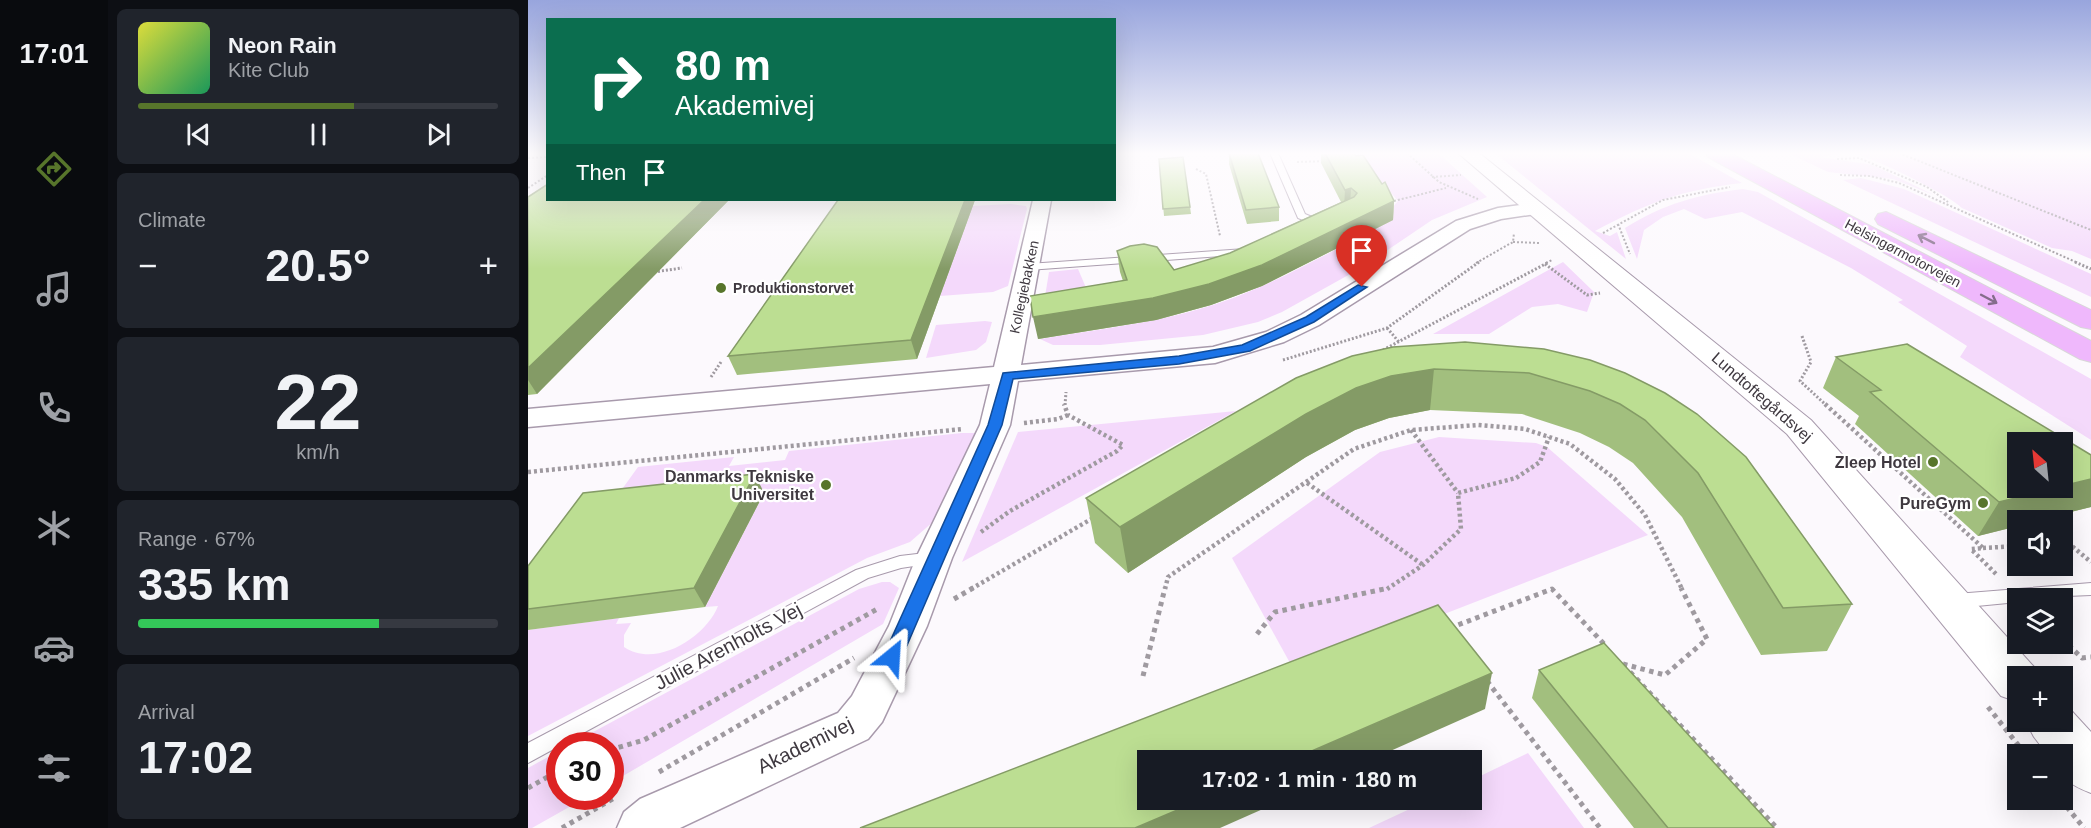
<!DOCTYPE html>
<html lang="en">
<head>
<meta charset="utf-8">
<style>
	body { margin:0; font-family:Helvetica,sans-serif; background:#20242c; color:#f1f3f6; height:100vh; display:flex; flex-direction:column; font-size:22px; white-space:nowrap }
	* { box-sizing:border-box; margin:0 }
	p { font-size:20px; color:#9ea1a6 }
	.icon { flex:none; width:33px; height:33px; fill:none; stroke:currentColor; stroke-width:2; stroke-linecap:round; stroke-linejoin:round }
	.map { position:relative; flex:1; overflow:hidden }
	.drawer { display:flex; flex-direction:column; gap:9px; padding:9px; background:#0d0f14; width:420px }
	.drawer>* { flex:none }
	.banner { position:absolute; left:18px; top:18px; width:570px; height:183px; border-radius:0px; box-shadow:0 6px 24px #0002; background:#0b6e4f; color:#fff; overflow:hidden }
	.needle { width:39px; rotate:333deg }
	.tools { position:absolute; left:1479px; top:432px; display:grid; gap:12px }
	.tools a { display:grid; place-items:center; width:66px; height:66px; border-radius:0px; background:#171b24; box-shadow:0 6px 24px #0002; font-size:30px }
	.speed { position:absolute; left:18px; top:732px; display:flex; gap:12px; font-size:30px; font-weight:700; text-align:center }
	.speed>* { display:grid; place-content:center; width:78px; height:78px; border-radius:50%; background:#171b24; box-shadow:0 6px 24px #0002; line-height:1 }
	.speed .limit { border:9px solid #d22; background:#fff; color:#111 }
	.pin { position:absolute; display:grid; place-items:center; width:51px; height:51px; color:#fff; margin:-62px -26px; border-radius:50% 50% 50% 0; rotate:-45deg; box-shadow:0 0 6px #0007 }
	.pin .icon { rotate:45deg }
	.me { position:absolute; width:66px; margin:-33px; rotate:27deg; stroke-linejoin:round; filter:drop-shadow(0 0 4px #0008) }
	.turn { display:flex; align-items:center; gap:21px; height:126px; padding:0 30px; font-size:27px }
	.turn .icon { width:78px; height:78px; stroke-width:2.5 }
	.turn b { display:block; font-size:42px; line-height:51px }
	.then { display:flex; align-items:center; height:57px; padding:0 30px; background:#0003; gap:12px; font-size:22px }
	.big { font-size:45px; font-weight:700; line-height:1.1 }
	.drawer .widget { flex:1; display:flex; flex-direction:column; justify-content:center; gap:9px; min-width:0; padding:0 21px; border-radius:9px; background:#20242c }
	.drawer .dial { align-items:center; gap:0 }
	.dial b { font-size:78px; line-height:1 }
	.song { display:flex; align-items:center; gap:18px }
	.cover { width:72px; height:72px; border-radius:9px; background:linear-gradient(135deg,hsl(60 70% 55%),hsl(150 70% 35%)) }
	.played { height:6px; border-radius:3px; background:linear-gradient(90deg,#57752b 60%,#363941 60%) }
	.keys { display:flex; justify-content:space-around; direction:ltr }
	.heat { display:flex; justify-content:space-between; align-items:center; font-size:33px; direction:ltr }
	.charge { height:9px; border-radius:4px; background:linear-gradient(90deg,#34c759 67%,#363941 0) }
	.trip { position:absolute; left:609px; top:750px; width:345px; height:60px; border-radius:0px; background:#171b24; box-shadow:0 6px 24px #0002; font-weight:700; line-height:60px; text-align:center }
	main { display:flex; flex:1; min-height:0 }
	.tabs { display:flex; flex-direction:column; width:108px; justify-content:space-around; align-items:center; background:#090b0e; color:#9ea1a6 }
	.tabs .icon { width:42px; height:42px }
	.tabs .selected { color:#57752b }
	.tabs b { font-size:27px; color:#f1f3f6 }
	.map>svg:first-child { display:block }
</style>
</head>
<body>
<main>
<nav class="tabs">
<b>17:01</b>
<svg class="icon selected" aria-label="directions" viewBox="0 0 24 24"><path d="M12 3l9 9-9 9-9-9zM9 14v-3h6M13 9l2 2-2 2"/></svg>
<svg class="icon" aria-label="music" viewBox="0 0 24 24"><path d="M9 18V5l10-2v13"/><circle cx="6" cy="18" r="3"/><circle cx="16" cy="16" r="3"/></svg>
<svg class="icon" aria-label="phone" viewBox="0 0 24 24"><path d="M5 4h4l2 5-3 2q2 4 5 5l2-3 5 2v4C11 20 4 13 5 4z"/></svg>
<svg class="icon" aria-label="climate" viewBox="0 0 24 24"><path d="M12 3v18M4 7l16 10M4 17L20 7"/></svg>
<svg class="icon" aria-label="car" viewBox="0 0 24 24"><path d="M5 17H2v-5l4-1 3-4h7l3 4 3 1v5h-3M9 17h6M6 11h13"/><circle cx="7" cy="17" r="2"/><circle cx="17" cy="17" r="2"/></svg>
<svg class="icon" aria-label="filters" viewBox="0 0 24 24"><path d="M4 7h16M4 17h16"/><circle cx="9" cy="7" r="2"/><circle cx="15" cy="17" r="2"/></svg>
</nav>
<section class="drawer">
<div class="widget">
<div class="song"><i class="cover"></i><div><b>Neon Rain</b><p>Kite Club</p></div></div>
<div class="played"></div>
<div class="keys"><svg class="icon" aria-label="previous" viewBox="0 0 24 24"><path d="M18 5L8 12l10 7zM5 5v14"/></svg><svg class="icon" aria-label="pause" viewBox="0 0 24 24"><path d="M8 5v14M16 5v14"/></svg><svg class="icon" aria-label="next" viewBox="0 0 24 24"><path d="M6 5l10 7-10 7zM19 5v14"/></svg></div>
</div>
<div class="widget"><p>Climate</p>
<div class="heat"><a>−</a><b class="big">20.5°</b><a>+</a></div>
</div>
<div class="widget dial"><b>22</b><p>km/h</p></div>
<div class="widget"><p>Range · 67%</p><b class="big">335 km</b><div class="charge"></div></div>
<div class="widget"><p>Arrival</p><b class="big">17:02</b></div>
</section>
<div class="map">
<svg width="1563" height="828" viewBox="0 0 1563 828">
	<rect width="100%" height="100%" fill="#fcf9fd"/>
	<!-- green -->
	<g fill="#f4d9fb">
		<path d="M 829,153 L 910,153 L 959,197 L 904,220 L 833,268 L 754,312 L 730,322 L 675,335 L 572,345 L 525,345 L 512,339 C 578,328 645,321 708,297 C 759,277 808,249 856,224 L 852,222 L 870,201 Z"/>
		<path d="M 967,153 L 1160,153 L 1214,183 C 1153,190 1121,202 1067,231 L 1082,236 L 1089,232 L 1098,259 Z"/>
		<path d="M 1260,153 L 1563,153 L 1563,259 L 1544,251 L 1524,248 L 1434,208 C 1422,195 1341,155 1325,154 C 1314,153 1301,156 1292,157 L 1345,165 L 1406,195 L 1365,179 L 1300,172 Z"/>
		<polygon points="1333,178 1376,189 1563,274 1563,297 1315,180"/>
		<path d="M 1215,189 L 1230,192 L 1563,379 L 1563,440 L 1432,357 L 1439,346 L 1370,302 L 1375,300 L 1323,268 L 1214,212 L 1177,219 L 1156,209 L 1135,217 L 1116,230 L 1109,259 L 1097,228 C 1135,204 1171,194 1215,189 Z"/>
		<polygon points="483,204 498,206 499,209 480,286 465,292 412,296 444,206"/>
		<polygon points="1035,262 1066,292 1059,312 1030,304 1004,307 961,334 905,334"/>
		<polygon points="550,269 562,297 515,309 521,272"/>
		<polygon points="457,321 464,322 458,342 448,350 398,358 408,325"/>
		<polygon points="708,411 434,562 490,432"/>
		<path d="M 434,433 L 450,433 L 406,521 L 382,542 L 339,558 L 0,736 L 0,630 L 91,618 L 88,624 L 103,623 L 96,635 L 96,647 C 128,669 178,637 190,606 L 177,607 L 236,493 L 79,510 L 110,467 L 206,457 L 201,466 L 257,460 L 261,451 Z"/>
		<polygon points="911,437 1008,443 1019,447 1120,535 767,672 704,558 852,452"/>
		<polygon points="354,582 362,582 371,588 355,624 83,783 82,746 41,745 331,589"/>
		<polygon points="31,751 32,796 59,797 4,828 0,828 0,768"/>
		<polygon points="1000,753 1056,828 841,828 901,800 944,800 944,780"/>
	</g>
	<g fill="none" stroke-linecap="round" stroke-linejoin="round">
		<!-- lane casing -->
		<g stroke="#a89aac" stroke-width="2">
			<g id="lane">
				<polygon points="742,153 750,153 777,214 796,222 796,226 790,226 770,218"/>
				<polygon points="717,249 721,250 721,254 500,270 495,267 500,264"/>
				<polygon points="406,552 412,554 414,558 412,562 373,568 340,578 0,763 0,743 328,570 372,556"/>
				<polygon points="1563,583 1563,595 1490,598 1490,602 1428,608 1422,606 1419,601 1422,596 1428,594"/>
			</g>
		</g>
		<!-- street casing -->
		<g stroke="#a89aac" stroke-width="3">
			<polygon id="street" points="505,200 523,200 493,365 685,347 738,332 773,315 928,221 970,208 1007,203 1017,209 1014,213 973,219 942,229 791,325 756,342 687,363 490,381 482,425 424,558 399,626 354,722 340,739 152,828 89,828 96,812 112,799 310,713 324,696 361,626 388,558 452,425 462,384 0,427 0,409 466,367"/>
		</g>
		<!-- secondary casing -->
		<g stroke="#a89aac" stroke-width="2">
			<g id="secondary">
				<polygon points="930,153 951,153 1283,420 1507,668 1511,676 1490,676 1490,702 1473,696 1259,434"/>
				<path d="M 1534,705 L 1540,707 L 1563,732 L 1563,793 C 1540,784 1534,780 1534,754 L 1519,754 L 1506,737 L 1498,722 L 1534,722 Z"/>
			</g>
		</g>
		<!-- highway casing -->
		<g stroke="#d9d7d9" stroke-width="2">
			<g id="highway">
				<polygon points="1178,153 1202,153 1563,341 1563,362 1552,359 1180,157"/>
				<polygon points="1358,212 1563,310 1563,329 1553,327 1350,224 1347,219 1350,214"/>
			</g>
		</g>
		<!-- path-far3 -->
		<g stroke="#9f9aa0" stroke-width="2" stroke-dasharray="2 2" stroke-linecap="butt">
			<polyline points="879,153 911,182 950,199"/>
			<polyline points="1371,153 1563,230"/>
			<polyline points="0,158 20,157"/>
			<polyline points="1309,159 1331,158 1399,187 1420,202"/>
			<polyline points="769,162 798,161"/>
			<polyline points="668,169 678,174 692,236"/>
			<polyline points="1312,175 1342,176 1371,183 1550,263"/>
			<polyline points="904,177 933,175"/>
			<polyline points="0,188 20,175"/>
			<polyline points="866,201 918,188"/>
			<polyline points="1090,224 1102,254"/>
			<polyline points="1075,233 1135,200 1202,187"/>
			<polyline points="985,242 1012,243"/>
			<polyline points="948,263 985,242 986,233"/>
			<polyline points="1018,263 1024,260"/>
		</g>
		<!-- path-far2 -->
		<g stroke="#9f9aa0" stroke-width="3" stroke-dasharray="2 2" stroke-linecap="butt">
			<polyline points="1547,262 1563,269"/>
			<polyline points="1017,264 1059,295 1072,293"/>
			<polyline points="126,272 154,268"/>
			<polyline points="859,328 871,342"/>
			<polyline points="1274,336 1283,362 1272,381 1298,405"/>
			<polyline points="855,350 1021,262"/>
			<polyline points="755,360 859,328 951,262"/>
			<polyline points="183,377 193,362"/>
			<polyline points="537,405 538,392"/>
		</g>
		<!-- path-far1 -->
		<g stroke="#9f9aa0" stroke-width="4.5" stroke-dasharray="3 3" stroke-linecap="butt">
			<polyline points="1297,404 1455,548 1443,549 1469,575"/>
			<polyline points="496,423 530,419 540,415"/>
			<polyline points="883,430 930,493"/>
			<polyline points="0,472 435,429"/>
			<polyline points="779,483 895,565"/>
			<polyline points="453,532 482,511 589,451 595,445 540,415 536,404"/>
			<polyline points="1534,542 1539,542 1563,562"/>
			<polyline points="1455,548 1490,546"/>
			<polyline points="443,589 565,518"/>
			<polyline points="637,589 640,577 826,449 883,430 950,425 997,429 1042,444 1087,479 1117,515 1154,589"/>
			<polyline points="859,589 895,565 933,529 930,493 988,478 1012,462 1021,437"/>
		</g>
		<!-- path -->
		<g stroke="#9f9aa0" stroke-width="5" stroke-dasharray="4.5 4.5" stroke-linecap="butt">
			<polyline points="426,599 445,588"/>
			<polyline points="922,628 1024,589 1078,646"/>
			<polyline points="729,634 747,612 861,588"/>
			<polyline points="1534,639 1554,658 1563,657"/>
			<polyline points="1095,664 1137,675 1179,639 1153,588"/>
			<polyline points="1102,672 1249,828"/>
			<polyline points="615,676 637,588"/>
			<polyline points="959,681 1072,828"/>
			<polyline points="1460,707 1491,746"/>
			<polyline points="82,750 116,740 351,608"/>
			<polyline points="131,772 326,658"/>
			<polyline points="0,788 32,770"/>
			<polyline points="1533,800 1556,828"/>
			<polyline points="34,828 88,797"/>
		</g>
		<!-- lane -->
		<use href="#lane" fill="#fff" fill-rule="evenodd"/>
		<!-- street -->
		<use href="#street" fill="#fff" fill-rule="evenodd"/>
		<!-- secondary -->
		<use href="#secondary" fill="#fff" fill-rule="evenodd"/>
		<!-- highway -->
		<use href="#highway" fill="#efb8fc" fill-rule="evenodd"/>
	</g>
	<!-- wall -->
	<g fill="#a2bf7e">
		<polygon points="701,153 751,207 751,221 719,224 701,164"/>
		<polygon points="793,153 826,153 854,184 866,201 865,220 734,286 683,305 628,320 510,339 595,281 592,272 589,251 646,270 702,253 813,202 793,163"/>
		<polygon points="631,159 662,207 663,214 636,216"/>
		<polygon points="0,197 20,200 201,200 9,394 0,395"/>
		<polygon points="310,200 447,200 389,359 209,375 200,356"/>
		<polygon points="824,356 1062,360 1324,604 1299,651 1233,655 1154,517 1105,463 1081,447 1052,433 994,414 902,410 861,418 827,430 778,457 600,573 567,543 558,498"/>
		<polygon points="1308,357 1563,455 1563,507 1510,520 1490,520 1490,526 1450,536 1327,424 1331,416 1295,388"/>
		<polygon points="236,493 177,607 0,630 0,566"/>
		<polygon points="1011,670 1246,828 1106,828 1004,698"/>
	</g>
	<!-- shaded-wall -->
	<g fill="#849b66">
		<polygon points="823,188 822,207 816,208 817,190"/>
		<polygon points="176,200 201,200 9,394 0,380 0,368"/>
		<polygon points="437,200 447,200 389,359 383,340"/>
		<polygon points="866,201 865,220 734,286 683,305 628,320 510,339 505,317"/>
		<polygon points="906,369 902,410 861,418 827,430 778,457 600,573 592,527 778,414 828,388 863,376"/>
		<polygon points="227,474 236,493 177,607 166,588"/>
		<polygon points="1563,479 1563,507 1510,520 1490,520 1490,526 1450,536 1471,502 1529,488 1534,488 1534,486"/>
		<polygon points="964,673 957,709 842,760 763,760"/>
		<polygon points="673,800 755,800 692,828 607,828"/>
	</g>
	<!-- building -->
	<g fill="#bcde92" stroke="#849b66" stroke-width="1.5">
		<polygon points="701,153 730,153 751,207 718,210"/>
		<polygon points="797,153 826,153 828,156 835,155 854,184 857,182 866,201 734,265 681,284 625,298 505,317 502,296 599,280 589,251 602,246 616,244 629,247 646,270 702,253 826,197 829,193 823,188 817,190"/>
		<polygon points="655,157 662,207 635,209 631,159"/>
		<polygon points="20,184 20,200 176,200 0,368 0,197"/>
		<polygon points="310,200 437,200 383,340 200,356"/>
		<polygon points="937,342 1016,349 1062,360 1097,373 1137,393 1169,414 1218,457 1324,604 1255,608 1170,473 1117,420 1092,404 1062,391 1001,373 906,369 863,376 828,388 778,414 592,527 558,498 768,378 824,356 865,347"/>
		<polygon points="1379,344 1563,455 1563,479 1534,486 1534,442 1490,442 1490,488 1529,488 1471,502 1342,392 1353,390 1308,357"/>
		<polygon points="227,474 166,588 0,609 0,566 55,493"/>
		<polygon points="910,605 964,673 763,760 620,760 620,800 673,800 607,828 332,828"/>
		<polygon points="1076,643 1246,828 1140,828 1011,670"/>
	</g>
	<!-- one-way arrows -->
	<defs><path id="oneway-shaft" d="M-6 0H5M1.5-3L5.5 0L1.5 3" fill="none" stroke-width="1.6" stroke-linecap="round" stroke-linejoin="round" transform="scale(1.5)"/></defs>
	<g stroke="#856c8b">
		<use href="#oneway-shaft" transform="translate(1398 239) rotate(-153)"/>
		<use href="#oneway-shaft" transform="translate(1461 299) rotate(28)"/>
	</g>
	<!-- sky -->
	<linearGradient id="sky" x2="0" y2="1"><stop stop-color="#98a5dd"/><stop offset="0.57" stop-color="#fefcfe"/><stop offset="1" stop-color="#fefcfe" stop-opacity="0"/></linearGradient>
	<rect width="1563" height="269" fill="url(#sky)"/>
	<!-- route -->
	<polygon fill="#1a73e8" stroke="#114b97" stroke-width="1.5" points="830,285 839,287 786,322 722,351 651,364 485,379 474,425 374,657 371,662 364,665 358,662 355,657 460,425 475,373 651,356 714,345 778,317"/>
	<!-- markers -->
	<g fill="#57752b" stroke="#fff" stroke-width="2">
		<circle cx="193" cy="288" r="6"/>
		<circle cx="1405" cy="462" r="6"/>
		<circle cx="298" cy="485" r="6"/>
		<circle cx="1455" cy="503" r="6"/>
	</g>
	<g text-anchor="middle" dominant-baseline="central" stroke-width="4.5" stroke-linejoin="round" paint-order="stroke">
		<!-- far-street labels -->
		<g font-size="14" fill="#3f3940" stroke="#fff">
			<text transform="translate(1375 253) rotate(28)">Helsingørmotorvejen</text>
			<text transform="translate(496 287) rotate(-78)">Kollegiebakken</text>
		</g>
		<!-- far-poi labels -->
		<g font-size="14" font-weight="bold" fill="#3f3940" stroke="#fff" text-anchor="start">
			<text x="205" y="288">Produktionstorvet</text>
		</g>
		<!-- street labels -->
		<g font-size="16" fill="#3f3940" stroke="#fff">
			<text transform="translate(1234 397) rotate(41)">Lundtoftegårdsvej</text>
		</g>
		<!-- poi labels -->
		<g font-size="16" font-weight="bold" fill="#3f3940" stroke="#fff" text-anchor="end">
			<text x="1393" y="462">Zleep Hotel</text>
			<text x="286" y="476">Danmarks Tekniske<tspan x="286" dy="18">Universitet</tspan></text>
			<text x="1443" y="503">PureGym</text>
		</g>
		<!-- near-street labels -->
		<g font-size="20" fill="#3f3940" stroke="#fff">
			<text transform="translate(200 646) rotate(-28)">Julie Arenholts Vej</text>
			<text transform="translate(277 745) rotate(-26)">Akademivej</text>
		</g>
	</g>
</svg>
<div class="tools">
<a><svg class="needle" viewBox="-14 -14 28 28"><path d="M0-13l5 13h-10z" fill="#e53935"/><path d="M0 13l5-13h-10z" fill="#9ea1a6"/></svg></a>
<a><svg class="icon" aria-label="sound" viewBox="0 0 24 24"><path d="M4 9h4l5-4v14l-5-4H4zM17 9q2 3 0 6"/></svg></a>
<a><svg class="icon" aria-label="layers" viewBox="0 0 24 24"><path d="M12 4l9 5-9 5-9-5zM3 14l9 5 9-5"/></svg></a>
<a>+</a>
<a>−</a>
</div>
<div class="speed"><div class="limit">30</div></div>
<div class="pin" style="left:834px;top:287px;background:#d93025"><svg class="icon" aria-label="arrive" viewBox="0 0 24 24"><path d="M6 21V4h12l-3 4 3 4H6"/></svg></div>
<svg class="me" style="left:364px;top:657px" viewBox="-20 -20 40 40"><path d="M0-17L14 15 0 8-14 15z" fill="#1a73e8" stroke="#fff" stroke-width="4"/></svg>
<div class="trip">17:02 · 1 min · 180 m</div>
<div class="banner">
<div class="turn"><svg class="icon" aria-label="right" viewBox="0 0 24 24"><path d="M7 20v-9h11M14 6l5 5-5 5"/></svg><div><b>80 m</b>Akademivej</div></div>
<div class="then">Then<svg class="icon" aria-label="arrive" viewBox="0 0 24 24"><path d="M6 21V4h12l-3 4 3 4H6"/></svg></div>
</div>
</div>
</main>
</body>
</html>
